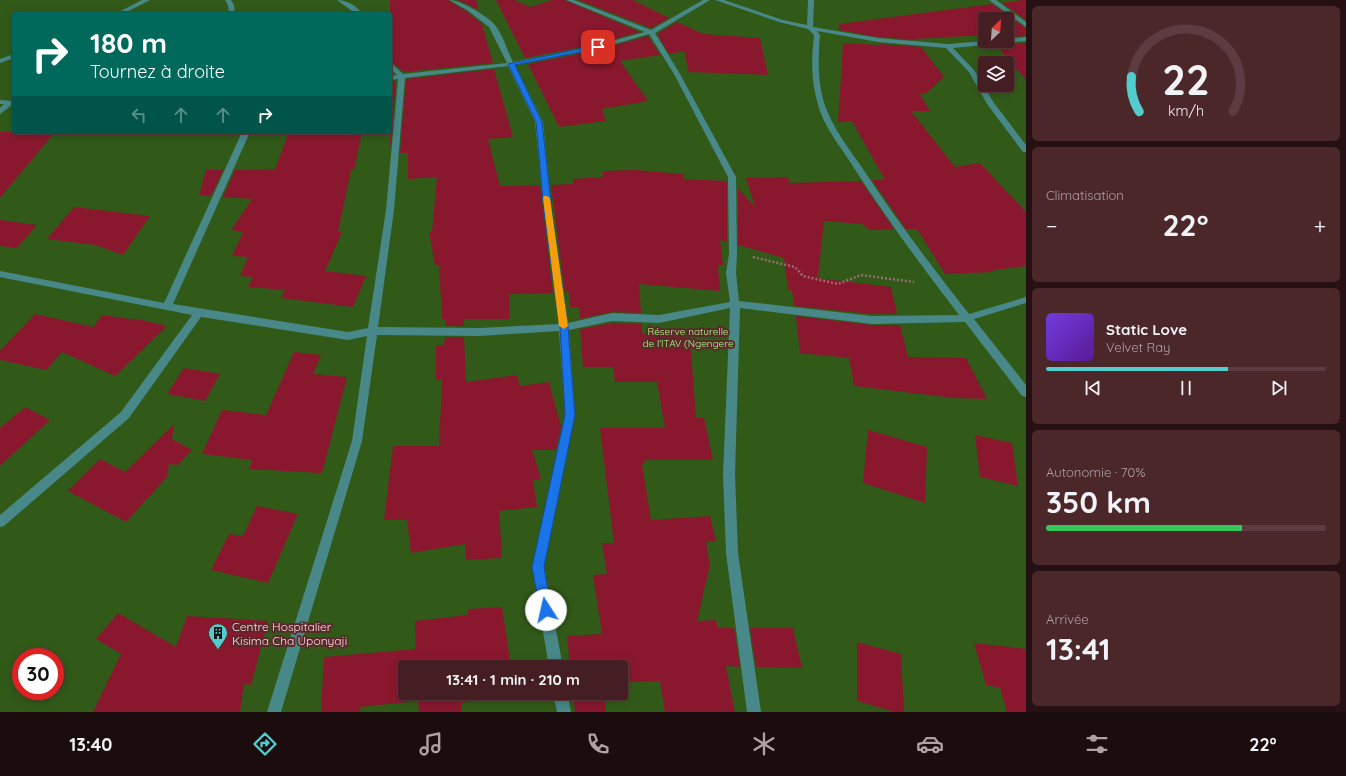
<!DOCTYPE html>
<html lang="fr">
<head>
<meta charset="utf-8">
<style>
	body { margin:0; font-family:Quicksand,sans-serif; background:#4b272a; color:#f1f3f6; height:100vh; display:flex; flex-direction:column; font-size:15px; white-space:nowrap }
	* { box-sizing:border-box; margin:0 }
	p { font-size:13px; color:#afa2a5 }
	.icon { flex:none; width:22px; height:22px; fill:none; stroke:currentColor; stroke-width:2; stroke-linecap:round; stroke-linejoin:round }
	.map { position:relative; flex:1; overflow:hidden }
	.details { display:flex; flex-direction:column; gap:6px; padding:6px; background:#251013; width:320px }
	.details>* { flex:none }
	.banner { position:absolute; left:12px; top:12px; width:380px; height:122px; border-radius:4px; box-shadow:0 2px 10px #0003,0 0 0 1px #5c3c40; background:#00695c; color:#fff; overflow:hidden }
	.needle { width:26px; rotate:25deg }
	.controls { position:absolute; left:978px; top:12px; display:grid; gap:8px }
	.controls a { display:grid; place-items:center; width:36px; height:36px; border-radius:4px; background:#441e22; box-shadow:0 2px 10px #0003,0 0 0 1px #5c3c40; font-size:20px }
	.speed { position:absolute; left:12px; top:648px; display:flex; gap:8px; font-size:20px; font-weight:700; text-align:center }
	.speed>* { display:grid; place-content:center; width:52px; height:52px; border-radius:50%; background:#441e22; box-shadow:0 2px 10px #0003,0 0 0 1px #5c3c40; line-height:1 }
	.speed .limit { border:6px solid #d22; background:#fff; color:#111 }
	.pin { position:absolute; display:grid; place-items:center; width:34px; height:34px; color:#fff; margin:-17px; border-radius:8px; box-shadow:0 2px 6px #0006 }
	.me { position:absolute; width:44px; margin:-22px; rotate:350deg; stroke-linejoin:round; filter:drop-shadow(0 0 3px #0008) }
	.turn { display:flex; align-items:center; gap:14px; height:84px; padding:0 12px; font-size:18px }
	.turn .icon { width:52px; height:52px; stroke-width:2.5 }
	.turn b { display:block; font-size:28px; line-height:34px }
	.lanes { display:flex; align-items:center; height:38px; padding:0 12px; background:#0003; justify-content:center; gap:20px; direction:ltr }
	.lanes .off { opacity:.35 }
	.big { font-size:30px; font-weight:700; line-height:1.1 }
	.details .tile { flex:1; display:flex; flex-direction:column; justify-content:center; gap:6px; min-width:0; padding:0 14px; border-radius:6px; background:#4b272a }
	.details .dial { align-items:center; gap:0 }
	.dial svg { height:104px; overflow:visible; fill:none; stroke:#5c3c40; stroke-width:7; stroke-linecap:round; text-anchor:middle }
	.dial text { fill:#f1f3f6; stroke:none }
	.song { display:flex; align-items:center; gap:12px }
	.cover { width:48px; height:48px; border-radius:6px; background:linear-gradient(135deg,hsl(260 70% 55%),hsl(270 70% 35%)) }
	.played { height:4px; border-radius:2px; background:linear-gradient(90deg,#52cdce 65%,#5c3c40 65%) }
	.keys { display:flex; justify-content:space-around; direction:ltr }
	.heat { display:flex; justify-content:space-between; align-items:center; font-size:22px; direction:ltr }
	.charge { height:6px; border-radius:3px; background:linear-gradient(90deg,#34c759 70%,#5c3c40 0) }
	.trip { position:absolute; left:398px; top:660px; width:230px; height:40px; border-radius:4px; background:#441e22; box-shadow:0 2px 10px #0003,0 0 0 1px #5c3c40; font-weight:700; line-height:40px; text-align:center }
	.menu { display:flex; height:64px; justify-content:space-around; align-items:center; background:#1b0c0e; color:#afa2a5 }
	.menu .icon { width:28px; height:28px }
	.menu .active { color:#52cdce }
	.menu b { font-size:18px; color:#f1f3f6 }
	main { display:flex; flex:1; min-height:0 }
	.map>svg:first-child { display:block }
</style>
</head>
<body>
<main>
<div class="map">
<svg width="1026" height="712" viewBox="0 0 1026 712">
	<rect width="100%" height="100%" fill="#5b282d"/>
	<!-- green -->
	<path fill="#315a19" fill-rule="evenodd" d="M 0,0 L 1026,0 L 1026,712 L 0,712 ZM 14,14 L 390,14 L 390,132 L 14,132 ZM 985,19 L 1007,19 L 1007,41 L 985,41 ZM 985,63 L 1007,63 L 1007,85 L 985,85 ZM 21,657 L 55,657 L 55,691 L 21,691 ZM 405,667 L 621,667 L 621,693 L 405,693 Z"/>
	<!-- building -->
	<g fill="#89182e">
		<polygon points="390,0 448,0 466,11 482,24 493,63 404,72 390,61"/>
		<polygon points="457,0 476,0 479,10 467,4"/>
		<polygon points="496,0 514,0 530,7 552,0 565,0 640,32 597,44 525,58"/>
		<polygon points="578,0 633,0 669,18 651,28"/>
		<polygon points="1022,0 1026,0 1026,20 1002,3"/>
		<polygon points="992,4 1026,28 1026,36 1007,37 1007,19 985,19 985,35 915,39 916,40 878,37 839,30 839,24"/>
		<polygon points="677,22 703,34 760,38 768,75 688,72 685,51 669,54 657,34"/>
		<polygon points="648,36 660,55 620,61 648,101 602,109 606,121 559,127 528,64 598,50"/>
		<polygon points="843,43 879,45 879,44 921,47 944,77 925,94 920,94 930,111 911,111 955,167 980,163 1026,212 1026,266 993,270 994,272 945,274 917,229 906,229 872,180 885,180 852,121 838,122"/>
		<polygon points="1026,43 1026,80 996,45"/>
		<polygon points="494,69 513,137 488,139 500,186 540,185 553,293 509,294 509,319 464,319 464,326 445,326 446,319 442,319 439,265 435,265 429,232 432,232 437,177 408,179 408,153 400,153 406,79"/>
		<polygon points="390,81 396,81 390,150"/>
		<polygon points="0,132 55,132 0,198"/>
		<polygon points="289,132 362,132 354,170 351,170 338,232 342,232 325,271 366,276 353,307 281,298 285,290 248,287 253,277 240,276 248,257 232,256 243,232 231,230 252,199 223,197 235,170 275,169"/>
		<polygon points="206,170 223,170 211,196 199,195"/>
		<polygon points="636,170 683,174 683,179 727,181 727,242 720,240 723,265 718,265 720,291 639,284 641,313 612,312 580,319 579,307 570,307 569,292 565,293 551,185 574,184 573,179 603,177 602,171"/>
		<polygon points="788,177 790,183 861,181 894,229 869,230 862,224 824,221 818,278 891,287 897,314 872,314 794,306 792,291 788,290 784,258 738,245 738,188 755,207 746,178"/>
		<polygon points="74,207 150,216 123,255 95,245 47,239"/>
		<polygon points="0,220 37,225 17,248 0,246"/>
		<polygon points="35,314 93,327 102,315 137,320 138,319 167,326 115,376 62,352 46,370 0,360 0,351"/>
		<polygon points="796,316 872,325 900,325 908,357 966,358 987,399 954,398 854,386 849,358 800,353"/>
		<polygon points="612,323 642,324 642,334 690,337 696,418 704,418 713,460 644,460 645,463 642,463 651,520 710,516 716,541 706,542 710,565 697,621 716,620 718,628 734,628 740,667 726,666 735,712 665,712 660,681 621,682 621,667 570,667 567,636 602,634 593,575 607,574 602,543 614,543 600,428 665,428 657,382 615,382 613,367 583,367 580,329"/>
		<polygon points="445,337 464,337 466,382 517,375 520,386 549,382 561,427 556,450 532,450 541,479 533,480 537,507 499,511 502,558 466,560 465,544 411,553 407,520 384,520 393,446 439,446 442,379 436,380 436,345 444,345"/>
		<polygon points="294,352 321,355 313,374 347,377 322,473 249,469 252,460 202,454 222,410 266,415"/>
		<polygon points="184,368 220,374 205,401 167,394"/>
		<polygon points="25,407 50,420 0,466 0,428"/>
		<polygon points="174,424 172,439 192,450 178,465 169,464 167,477 126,522 68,491 100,459 125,472"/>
		<polygon points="868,430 927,447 925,503 863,483"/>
		<polygon points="975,435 1012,443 1018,486 980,477"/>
		<polygon points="257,506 298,514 268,583 211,570 229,534 243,536"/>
		<polygon points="502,607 511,667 405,667 405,693 514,693 515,695 461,703 461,712 419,712 418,701 360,707 360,712 321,712 324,657 416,649 415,621 468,615 468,609"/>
		<polygon points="118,613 176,647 187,616 268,621 251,685 244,684 240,712 93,712 121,654 96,639"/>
		<polygon points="750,628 793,628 802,668 756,667"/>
		<polygon points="857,642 901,654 904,712 895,712 857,701"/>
		<polygon points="974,643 1026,649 1026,712 1007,712 1000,688 986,685"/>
		<polygon points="573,693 604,693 606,712 575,712"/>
	</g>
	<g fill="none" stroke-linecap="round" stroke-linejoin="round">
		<!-- path -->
		<polyline stroke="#996d70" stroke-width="2.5" stroke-dasharray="2 2" stroke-linecap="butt" points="753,257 795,267 803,276 838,284 861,275 914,282"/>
		<!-- minor -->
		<g fill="#488888" fill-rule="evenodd">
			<polygon points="142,0 150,0 123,14 115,14"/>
			<polygon points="225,0 231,0 234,5 235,14 229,14 228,5"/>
			<path d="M 337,0 C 346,0 358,6 362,14 L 356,14 Z"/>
			<path d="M 449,0 C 461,0 487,16 495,25 C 503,35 507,50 513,62 L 597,45 L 645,32 L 566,0 L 574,0 L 651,30 L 703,0 L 710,0 L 655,33 L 680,74 L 736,177 L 737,254 L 736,273 L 739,301 L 872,316 L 959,315 C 922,267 887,219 854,168 C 843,150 827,131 820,111 C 811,83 811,64 814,35 L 808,29 L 779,22 L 715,0 L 724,0 L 783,20 L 807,25 L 808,0 L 814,0 L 813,27 L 878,38 L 948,44 L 985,41 L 1007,41 L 1007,39 L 1026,37 L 1026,41 L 953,48 L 974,70 L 994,103 L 1026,145 L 1026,152 L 1023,152 L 987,104 L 969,72 L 946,48 L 878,42 L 817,31 L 820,35 C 818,61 817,88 828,113 C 837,134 852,153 865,172 C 897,221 933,268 969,314 L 1026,297 L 1026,303 L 974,319 L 1026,385 L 1026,397 L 1022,396 L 965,322 L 872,324 L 740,308 L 735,474 L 738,553 L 761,712 L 747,712 L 726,553 L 723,474 L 730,308 L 659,323 L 612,321 L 569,330 L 575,415 L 544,567 L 563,667 L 549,667 L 532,567 L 565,415 L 559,331 L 480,336 L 377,335 L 362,441 L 281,712 L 267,712 L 352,441 L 367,336 L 348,340 L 201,317 L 129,418 L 4,526 L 0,527 L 0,515 L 121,412 L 192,315 L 0,277 L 0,271 L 164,303 L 242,132 L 250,132 L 173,304 L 348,332 L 368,328 L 386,210 L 398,79 L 390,80 L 390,76 L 397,75 L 390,68 L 390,62 L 403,74 L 507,63 L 489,27 L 467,10 ZM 649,34 L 674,74 L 728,177 L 729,254 L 726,273 L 730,302 L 659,315 L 612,313 L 568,323 L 552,212 L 543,122 L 515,65 L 598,49 ZM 508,66 L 535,122 L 544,212 L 559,324 L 480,328 L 378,327 L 394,210 L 405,78 Z"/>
			<polygon points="989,0 996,0 1026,22 1026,27"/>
			<polygon points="14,54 14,58 0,63 0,59"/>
			<polygon points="0,100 14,101 14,105 12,105 0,114 0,108 4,104 0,104"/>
			<polygon points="553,693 567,693 571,712 557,712"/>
		</g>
	</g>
	<!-- route -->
	<polygon fill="#1a73e8" stroke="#114b97" points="598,45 600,46 600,48 515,65 542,122 552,212 568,327 575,415 544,567 551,610 550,614 546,616 541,614 540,610 532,567 565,415 560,327 544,212 536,122 508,64"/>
	<!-- slow -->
	<polygon fill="#f59e0b" points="544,196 547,196 550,198 568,326 564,329 559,326 543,198"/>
	<!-- icons -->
	<defs>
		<g id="building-pin" transform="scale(1)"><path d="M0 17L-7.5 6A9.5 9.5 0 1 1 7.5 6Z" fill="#52cdce" stroke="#5b282d"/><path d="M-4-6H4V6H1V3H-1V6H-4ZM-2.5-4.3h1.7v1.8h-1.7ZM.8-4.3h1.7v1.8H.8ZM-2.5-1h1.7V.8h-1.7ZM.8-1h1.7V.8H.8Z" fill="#111"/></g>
	</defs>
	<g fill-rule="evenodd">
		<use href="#building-pin" x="218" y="633"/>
	</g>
	<g text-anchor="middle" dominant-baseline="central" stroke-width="4" stroke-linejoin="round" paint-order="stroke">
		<!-- park labels -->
		<g font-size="10" fill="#aafc81" stroke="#5b282d">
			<text x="688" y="331">Réserve naturelle<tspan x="688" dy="12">de l'ITAV (Ngengere</tspan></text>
		</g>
		<!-- near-poi labels -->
		<g font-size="12" fill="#fddcdd" stroke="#5b282d" text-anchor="start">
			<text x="232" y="626">Centre Hospitalier<tspan x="232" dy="14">Kisima Cha Uponyaji</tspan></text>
		</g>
	</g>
</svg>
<div class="controls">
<a><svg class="needle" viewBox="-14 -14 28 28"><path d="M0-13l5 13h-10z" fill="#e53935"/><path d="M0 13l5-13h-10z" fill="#afa2a5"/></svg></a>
<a><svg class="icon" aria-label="layers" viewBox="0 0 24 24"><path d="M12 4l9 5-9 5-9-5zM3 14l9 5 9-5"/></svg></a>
</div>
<div class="speed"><div class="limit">30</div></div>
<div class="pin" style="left:598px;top:47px;background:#d93025"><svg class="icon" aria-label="arrive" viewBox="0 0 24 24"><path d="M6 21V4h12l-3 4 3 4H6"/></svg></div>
<svg class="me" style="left:546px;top:610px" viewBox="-20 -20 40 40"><circle r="19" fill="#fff"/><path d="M0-13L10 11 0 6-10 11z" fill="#1a73e8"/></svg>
<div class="trip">13:41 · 1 min · 210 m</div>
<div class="banner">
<div class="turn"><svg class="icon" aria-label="right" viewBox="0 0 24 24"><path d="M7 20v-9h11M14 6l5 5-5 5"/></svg><div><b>180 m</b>Tournez à droite</div></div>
<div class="lanes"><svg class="icon off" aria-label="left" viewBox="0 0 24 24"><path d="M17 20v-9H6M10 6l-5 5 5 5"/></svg><svg class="icon off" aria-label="ahead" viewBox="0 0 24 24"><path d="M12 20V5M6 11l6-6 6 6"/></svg><svg class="icon off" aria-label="ahead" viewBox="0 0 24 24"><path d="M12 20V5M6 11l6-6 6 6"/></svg><svg class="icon" aria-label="right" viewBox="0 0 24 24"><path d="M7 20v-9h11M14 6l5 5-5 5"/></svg></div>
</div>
</div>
<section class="details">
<div class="tile dial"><svg viewBox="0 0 100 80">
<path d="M14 69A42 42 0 1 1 86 69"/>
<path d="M14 69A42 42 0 0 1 8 42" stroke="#52cdce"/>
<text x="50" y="56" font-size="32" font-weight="700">22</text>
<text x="50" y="72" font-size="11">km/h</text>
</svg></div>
<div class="tile"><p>Climatisation</p>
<div class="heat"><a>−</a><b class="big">22°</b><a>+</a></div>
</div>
<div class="tile">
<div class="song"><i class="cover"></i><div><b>Static Love</b><p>Velvet Ray</p></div></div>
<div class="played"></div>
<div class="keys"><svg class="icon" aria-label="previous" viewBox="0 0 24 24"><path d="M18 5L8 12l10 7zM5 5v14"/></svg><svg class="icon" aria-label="pause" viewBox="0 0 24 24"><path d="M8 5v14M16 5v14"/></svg><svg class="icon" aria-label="next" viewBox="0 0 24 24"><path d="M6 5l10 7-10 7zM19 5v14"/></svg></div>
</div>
<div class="tile"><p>Autonomie · 70%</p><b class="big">350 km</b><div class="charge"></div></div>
<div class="tile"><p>Arrivée</p><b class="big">13:41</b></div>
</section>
</main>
<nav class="menu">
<b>13:40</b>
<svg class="icon active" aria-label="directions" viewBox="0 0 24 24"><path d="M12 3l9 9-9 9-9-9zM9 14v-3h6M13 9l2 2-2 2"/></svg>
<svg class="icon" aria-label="music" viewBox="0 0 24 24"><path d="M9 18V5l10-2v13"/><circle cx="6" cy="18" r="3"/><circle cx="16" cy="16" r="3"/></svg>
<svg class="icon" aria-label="phone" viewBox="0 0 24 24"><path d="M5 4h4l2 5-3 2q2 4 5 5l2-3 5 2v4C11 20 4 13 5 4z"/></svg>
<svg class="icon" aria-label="climate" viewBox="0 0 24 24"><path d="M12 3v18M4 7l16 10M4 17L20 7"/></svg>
<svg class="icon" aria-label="car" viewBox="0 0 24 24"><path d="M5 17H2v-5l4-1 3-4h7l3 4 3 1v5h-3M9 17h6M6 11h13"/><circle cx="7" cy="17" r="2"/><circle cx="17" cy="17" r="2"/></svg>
<svg class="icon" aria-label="filters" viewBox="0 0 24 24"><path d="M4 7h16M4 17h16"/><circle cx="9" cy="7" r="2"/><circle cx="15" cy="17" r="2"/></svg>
<b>22°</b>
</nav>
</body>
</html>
